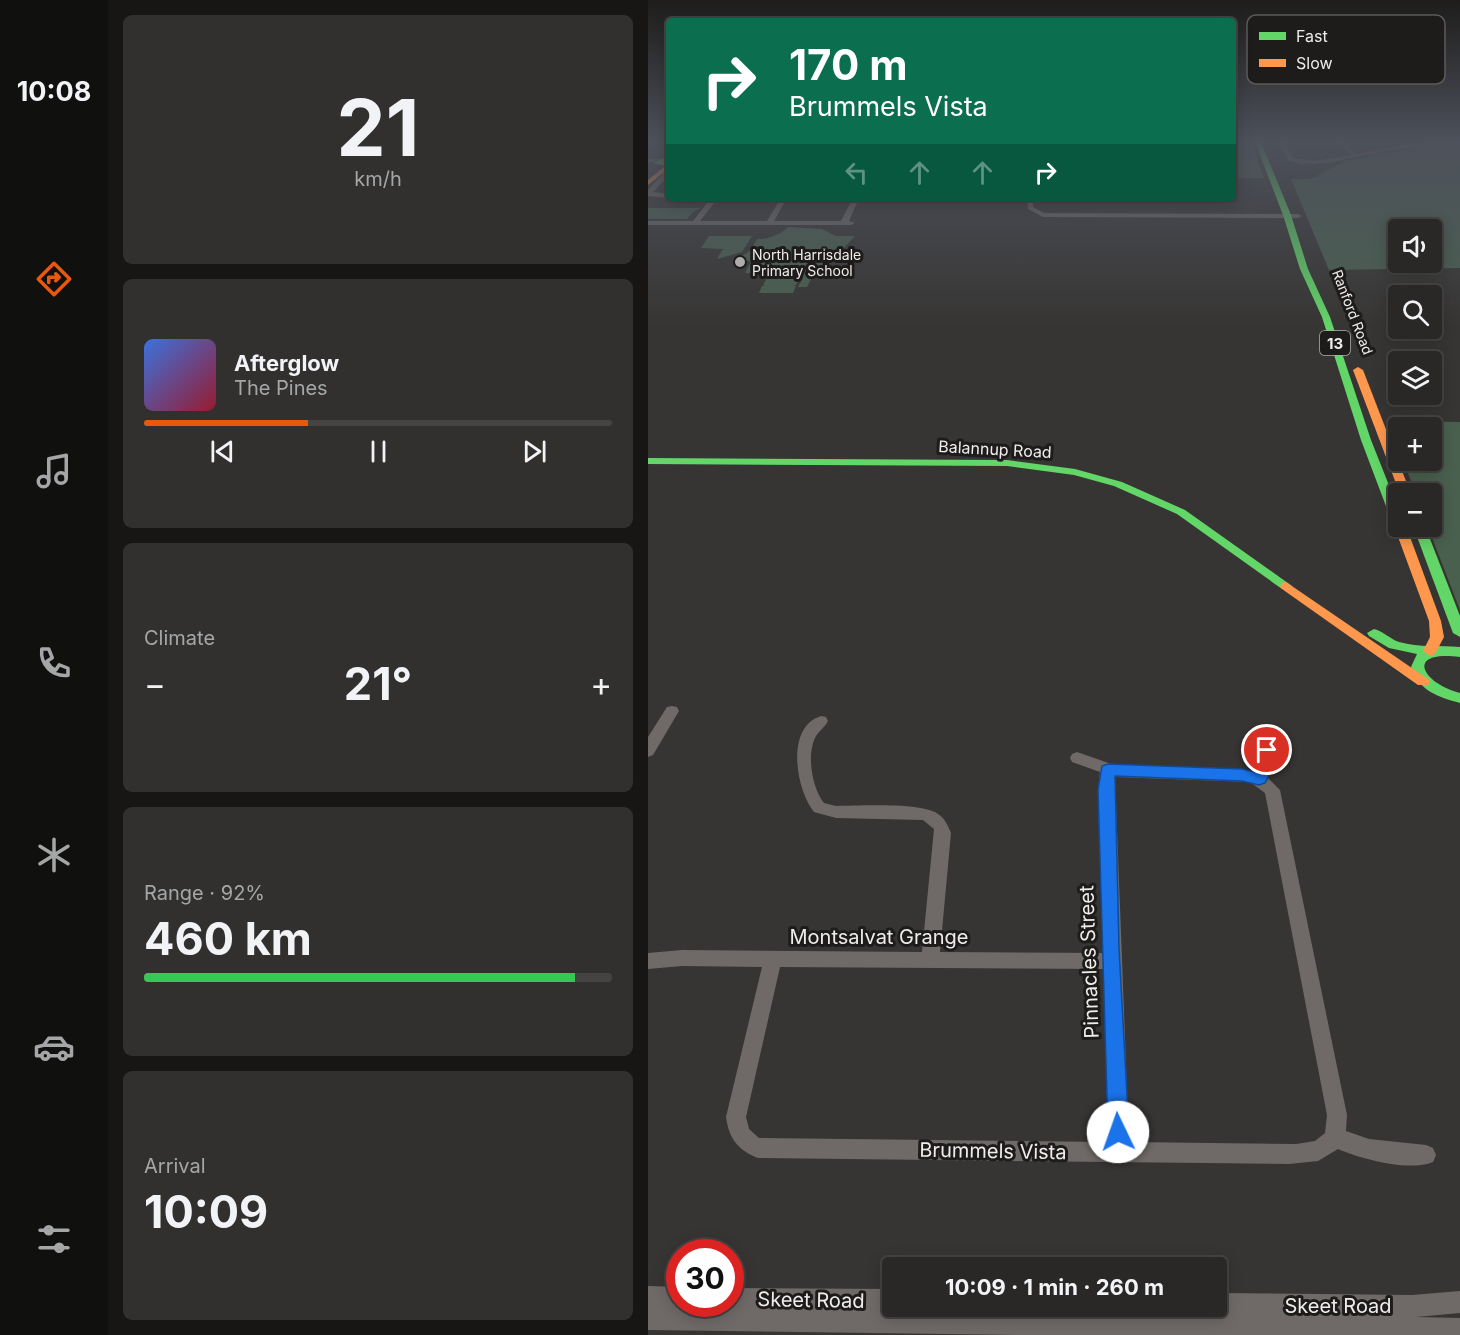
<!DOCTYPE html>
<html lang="en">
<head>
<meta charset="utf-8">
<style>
	body { margin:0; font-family:Inter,sans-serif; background:#31302e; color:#f1f3f6; height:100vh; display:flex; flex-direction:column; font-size:22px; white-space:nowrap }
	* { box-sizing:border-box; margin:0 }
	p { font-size:20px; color:#a5a6a7 }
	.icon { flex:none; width:33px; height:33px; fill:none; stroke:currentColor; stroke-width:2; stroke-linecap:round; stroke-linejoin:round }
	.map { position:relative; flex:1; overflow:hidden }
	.side { display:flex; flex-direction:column; gap:15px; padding:15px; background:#171615; width:540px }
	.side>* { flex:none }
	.top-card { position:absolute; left:18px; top:18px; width:570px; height:183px; border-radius:6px; box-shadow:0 3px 15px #0003,0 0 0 2px #454443; background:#0b6e4f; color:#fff; overflow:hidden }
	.tools { position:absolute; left:740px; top:219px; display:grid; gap:12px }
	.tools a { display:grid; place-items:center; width:54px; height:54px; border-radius:6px; background:#292826; box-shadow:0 3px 15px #0003,0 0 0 2px #454443; font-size:30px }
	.speed { position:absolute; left:18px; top:1239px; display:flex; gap:12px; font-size:30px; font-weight:700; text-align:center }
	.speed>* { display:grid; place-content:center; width:78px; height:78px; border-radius:50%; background:#292826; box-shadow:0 3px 15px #0003,0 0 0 2px #454443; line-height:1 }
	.speed .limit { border:9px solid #d22; background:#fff; color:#111 }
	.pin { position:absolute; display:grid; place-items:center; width:51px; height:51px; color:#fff; margin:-26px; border:3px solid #fff; border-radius:50%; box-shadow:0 2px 6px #0007 }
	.me { position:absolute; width:66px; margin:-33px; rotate:357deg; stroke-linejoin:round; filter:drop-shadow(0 0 4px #0008) }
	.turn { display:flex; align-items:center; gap:21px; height:126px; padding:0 24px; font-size:27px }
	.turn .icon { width:78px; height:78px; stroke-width:2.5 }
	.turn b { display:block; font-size:42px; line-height:51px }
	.lanes { display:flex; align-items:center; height:57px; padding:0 24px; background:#0003; justify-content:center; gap:30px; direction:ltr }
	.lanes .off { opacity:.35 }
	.big { font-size:45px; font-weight:700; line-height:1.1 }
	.side .widget { flex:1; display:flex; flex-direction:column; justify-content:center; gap:9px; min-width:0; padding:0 21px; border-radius:9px; background:#31302e }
	.side .dial { align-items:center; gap:0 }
	.dial b { font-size:78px; line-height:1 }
	.song { display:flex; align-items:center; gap:18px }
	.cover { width:72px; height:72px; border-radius:9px; background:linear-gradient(135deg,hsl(220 70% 55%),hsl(350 70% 35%)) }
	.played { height:6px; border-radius:3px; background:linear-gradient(90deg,#ea580c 35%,#454443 35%) }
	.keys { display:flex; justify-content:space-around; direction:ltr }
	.heat { display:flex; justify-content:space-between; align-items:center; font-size:33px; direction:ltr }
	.charge { height:9px; border-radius:4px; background:linear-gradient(90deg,#34c759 92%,#454443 0) }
	.trip { position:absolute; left:234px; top:1257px; width:345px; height:60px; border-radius:6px; background:#292826; box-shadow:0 3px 15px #0003,0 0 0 2px #454443; font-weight:700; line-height:60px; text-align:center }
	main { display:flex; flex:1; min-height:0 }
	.tabs { display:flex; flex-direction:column; width:108px; justify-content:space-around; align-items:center; background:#10100f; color:#a5a6a7 }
	.tabs .icon { width:42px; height:42px }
	.tabs .on { color:#ea580c }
	.tabs b { font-size:27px; color:#f1f3f6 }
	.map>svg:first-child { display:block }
</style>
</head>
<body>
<main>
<nav class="tabs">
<b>10:08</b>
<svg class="icon on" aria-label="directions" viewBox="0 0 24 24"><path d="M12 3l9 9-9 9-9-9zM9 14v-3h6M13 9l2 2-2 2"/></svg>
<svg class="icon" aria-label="music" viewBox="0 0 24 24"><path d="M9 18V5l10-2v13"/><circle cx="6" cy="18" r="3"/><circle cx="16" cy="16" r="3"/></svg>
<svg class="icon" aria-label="phone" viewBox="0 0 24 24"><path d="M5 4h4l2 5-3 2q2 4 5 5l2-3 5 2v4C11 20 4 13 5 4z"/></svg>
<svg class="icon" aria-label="climate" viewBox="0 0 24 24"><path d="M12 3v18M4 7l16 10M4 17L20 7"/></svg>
<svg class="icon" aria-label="car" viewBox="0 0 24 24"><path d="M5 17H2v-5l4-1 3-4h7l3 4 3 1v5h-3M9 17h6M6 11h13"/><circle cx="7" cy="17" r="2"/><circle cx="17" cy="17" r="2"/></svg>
<svg class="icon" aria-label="filters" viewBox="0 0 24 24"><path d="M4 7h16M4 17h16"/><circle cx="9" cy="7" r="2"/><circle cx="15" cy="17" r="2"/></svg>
</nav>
<section class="side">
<div class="widget dial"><b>21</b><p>km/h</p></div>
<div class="widget">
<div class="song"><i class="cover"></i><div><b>Afterglow</b><p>The Pines</p></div></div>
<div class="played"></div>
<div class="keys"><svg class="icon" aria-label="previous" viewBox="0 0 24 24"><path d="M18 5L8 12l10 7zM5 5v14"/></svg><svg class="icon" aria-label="pause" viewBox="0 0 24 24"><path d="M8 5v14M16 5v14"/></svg><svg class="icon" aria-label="next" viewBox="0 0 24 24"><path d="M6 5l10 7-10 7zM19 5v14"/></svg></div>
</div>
<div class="widget"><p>Climate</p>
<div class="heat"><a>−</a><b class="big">21°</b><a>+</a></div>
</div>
<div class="widget"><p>Range · 92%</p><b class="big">460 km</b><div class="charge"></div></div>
<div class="widget"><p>Arrival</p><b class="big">10:09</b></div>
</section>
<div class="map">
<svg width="812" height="1335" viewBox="0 0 812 1335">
	<rect width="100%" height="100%" fill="#373533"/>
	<!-- green -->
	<g fill="#4a604f" fill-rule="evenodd">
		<polygon points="585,142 603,142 616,178 585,178"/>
		<path d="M 812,144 L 812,268 L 681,270 L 643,179 L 663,179 L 697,161 L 726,155 L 762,149 L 776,154 L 764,148 ZM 750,230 L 783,230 L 783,262 L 750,262 Z"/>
		<polygon points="0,208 53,208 45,212 39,219 0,219"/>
		<path d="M 140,227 L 174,229 L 188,236 L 207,236 L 171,275 L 165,275 L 159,287 L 150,287 L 155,278 L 152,278 L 148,285 L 145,286 L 148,286 L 145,293 L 111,293 L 114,286 L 117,286 L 115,285 L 119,278 L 113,277 L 114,273 L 97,273 L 103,261 L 86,261 L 103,250 L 109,239 C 119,240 134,234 140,227 Z"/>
		<polygon points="61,236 104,236 94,252 69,259 75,249 53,248"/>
		<polygon points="740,421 812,422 812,610 780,527 783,526 783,494 768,493 755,461 783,460 783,428 750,428 750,447"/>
	</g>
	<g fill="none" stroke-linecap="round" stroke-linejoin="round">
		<!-- street -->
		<g fill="#6f6a67" fill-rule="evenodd">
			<polygon points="631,142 637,142 645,158 666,161 703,155 689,142 695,142 708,154 763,143 812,142 812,144 747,149 679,163 653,164 640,160"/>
			<polygon points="0,159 12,158 15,160 0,163"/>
			<polygon points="10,170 14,170 21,175 5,192 21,194 21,198 0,196 0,190 14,175"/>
			<polygon points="63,198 70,198 52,221 119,221 133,198 139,198 126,221 193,221 205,198 211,198 201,221 207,223 203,225 0,225 0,221 45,221"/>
			<polygon points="379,198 385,198 385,207 396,213 650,214 654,216 650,218 395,217 380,209"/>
			<polygon points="24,706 29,707 31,711 5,755 0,757 0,737 19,707"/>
			<path d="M 173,716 L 178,717 L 180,721 C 177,727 171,731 168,736 C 158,754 164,788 176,803 L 188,806 C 211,806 273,802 290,814 C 297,818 300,826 303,833 L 292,952 L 455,953 L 450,790 L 452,772 L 424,762 L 422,758 L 424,754 L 429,752 L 469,766 L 546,767 L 607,772 L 612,763 L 614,746 L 624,746 L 626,763 L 619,777 L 632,790 L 699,1115 L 698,1131 L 721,1139 L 778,1145 L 785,1148 L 788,1155 L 785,1162 C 761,1172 713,1159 690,1149 L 670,1161 L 641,1164 L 110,1158 C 90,1150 81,1139 78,1117 L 114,967 L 34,966 L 0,969 L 0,953 L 34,950 L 274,952 L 286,829 L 275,820 L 188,818 L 166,812 C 148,790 137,727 173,716 ZM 467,777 L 602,782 L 617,793 L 679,1115 L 677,1133 L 667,1141 L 648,1144 L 481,1142 ZM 132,967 L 456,969 L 460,1142 L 111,1138 L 101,1129 L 98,1117 Z"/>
			<polygon points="0,1286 32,1287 32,1304 41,1304 35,1308 78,1309 73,1304 82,1304 82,1288 244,1289 244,1306 253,1306 246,1311 566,1315 560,1312 558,1306 568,1306 568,1293 764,1295 812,1291 812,1313 768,1317 812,1318 812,1335 371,1335 0,1330"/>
		</g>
		<!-- fast -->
		<g fill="#63d668" fill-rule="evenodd">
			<polygon points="607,142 613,142 643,215 660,269 682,317 723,440 750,508 750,525 744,522 713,440 674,317 652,269 635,215"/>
			<polygon points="21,156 21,160 16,162 21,163 21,167 5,163"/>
			<polygon points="0,458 359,460 427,469 474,482 537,510 644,586 642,589 634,589 529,514 466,486 426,475 359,466 0,464"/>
			<polygon points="765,526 777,526 812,616 812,637 805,633"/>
			<path d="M 726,629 C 735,631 742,639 751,642 C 772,648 791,645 812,647 L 812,657 C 756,650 774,683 812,693 L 812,703 C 790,697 771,691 763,667 L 769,654 L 741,648 L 721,636 L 719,633 Z"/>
		</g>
		<!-- slow -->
		<g fill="#ff974d" fill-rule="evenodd">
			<polygon points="21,163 21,168 0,185 0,180"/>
			<polygon points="710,367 715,370 763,494 752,494 705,370"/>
			<polygon points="750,523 750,526 758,526 793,621 796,637 787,654 782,656 775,651 782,637 781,621 746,526"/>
			<polygon points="638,582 780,679 782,682 780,685 770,685 634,589 632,586 634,583"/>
		</g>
	</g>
	<!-- sky -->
	<linearGradient id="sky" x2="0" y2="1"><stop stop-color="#1e1d1c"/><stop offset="0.43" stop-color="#4d515b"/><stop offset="1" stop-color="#4d515b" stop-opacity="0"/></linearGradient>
	<rect width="812" height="328" fill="url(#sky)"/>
	<!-- route -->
	<path fill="#1a73e8" stroke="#114b97" stroke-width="1.5" d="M 619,744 L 624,746 C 630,759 623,771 617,783 L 611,785 L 594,781 L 467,776 L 471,948 L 481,1132 L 478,1139 L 470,1142 L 463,1139 L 460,1132 L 450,790 L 454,766 L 460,764 L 594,769 L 607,772 C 611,763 609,754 614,746 Z"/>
	<!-- markers -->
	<circle fill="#afacab" stroke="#1e1c1b" stroke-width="2" cx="92" cy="262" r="6"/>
	<g text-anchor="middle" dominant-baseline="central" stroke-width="6" stroke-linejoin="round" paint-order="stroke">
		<!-- far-poi labels -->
		<g font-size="14" fill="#efeceb" stroke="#1e1c1b" text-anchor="start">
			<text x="104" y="254">North Harrisdale<tspan x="104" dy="16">Primary School</tspan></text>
		</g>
		<!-- far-street labels -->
		<g font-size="14" fill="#efeceb" stroke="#1e1c1b">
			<text transform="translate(705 312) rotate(69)">Ranford Road</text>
		</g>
		<!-- shield labels -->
		<rect fill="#1e1c1b" stroke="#b0aead" stroke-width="1.5" x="672" y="331" width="30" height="24" rx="4.5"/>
		<g font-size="15" font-weight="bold" fill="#efeceb">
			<text x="687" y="343">13</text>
		</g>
		<!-- street labels -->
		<g font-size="16" fill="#efeceb" stroke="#1e1c1b">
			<text transform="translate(347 449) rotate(3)">Balannup Road</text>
		</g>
		<!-- near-street labels -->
		<g font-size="20" fill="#efeceb" stroke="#1e1c1b">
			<text x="231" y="937">Montsalvat Grange</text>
			<text transform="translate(441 962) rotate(-92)">Pinnacles Street</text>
			<text transform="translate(345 1151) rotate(1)">Brummels Vista</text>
			<text transform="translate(163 1300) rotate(1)">Skeet Road</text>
			<text x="690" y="1306">Skeet Road</text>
		</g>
	</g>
	<!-- legend -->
	<rect x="599" y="15" width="198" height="69" rx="9" fill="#1e1c1b" stroke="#5d5a59" stroke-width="1.5"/>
	<rect x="611" y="32" width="27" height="8" fill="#63d668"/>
	<rect x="611" y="59" width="27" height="8" fill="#ff974d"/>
	<g font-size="16" fill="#efeceb">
		<text x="648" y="42">Fast</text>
		<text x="648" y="69">Slow</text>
	</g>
</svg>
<div class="tools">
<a><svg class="icon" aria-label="sound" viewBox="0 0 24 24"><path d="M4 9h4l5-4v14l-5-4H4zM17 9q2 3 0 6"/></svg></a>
<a><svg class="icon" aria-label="search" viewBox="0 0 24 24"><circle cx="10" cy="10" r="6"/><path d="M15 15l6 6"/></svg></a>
<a><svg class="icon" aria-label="layers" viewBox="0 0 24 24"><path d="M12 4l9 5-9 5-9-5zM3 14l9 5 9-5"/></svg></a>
<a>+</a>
<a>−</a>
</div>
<div class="speed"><div class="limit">30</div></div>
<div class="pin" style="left:619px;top:750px;background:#d93025"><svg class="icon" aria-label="arrive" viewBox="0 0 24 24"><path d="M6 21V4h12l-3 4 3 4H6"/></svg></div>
<svg class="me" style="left:470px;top:1132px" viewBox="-20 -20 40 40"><circle r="19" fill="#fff"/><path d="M0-13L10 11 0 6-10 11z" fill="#1a73e8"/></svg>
<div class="trip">10:09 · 1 min · 260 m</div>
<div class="top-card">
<div class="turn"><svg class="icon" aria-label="right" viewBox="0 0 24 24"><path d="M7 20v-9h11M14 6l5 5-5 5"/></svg><div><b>170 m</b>Brummels Vista</div></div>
<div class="lanes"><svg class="icon off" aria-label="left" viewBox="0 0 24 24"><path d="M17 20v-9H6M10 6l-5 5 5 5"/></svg><svg class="icon off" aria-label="ahead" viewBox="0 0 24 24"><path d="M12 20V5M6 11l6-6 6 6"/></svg><svg class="icon off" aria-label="ahead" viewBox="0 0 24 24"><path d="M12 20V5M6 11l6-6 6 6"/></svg><svg class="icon" aria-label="right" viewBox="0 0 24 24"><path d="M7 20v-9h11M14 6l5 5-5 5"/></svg></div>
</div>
</div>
</main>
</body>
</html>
